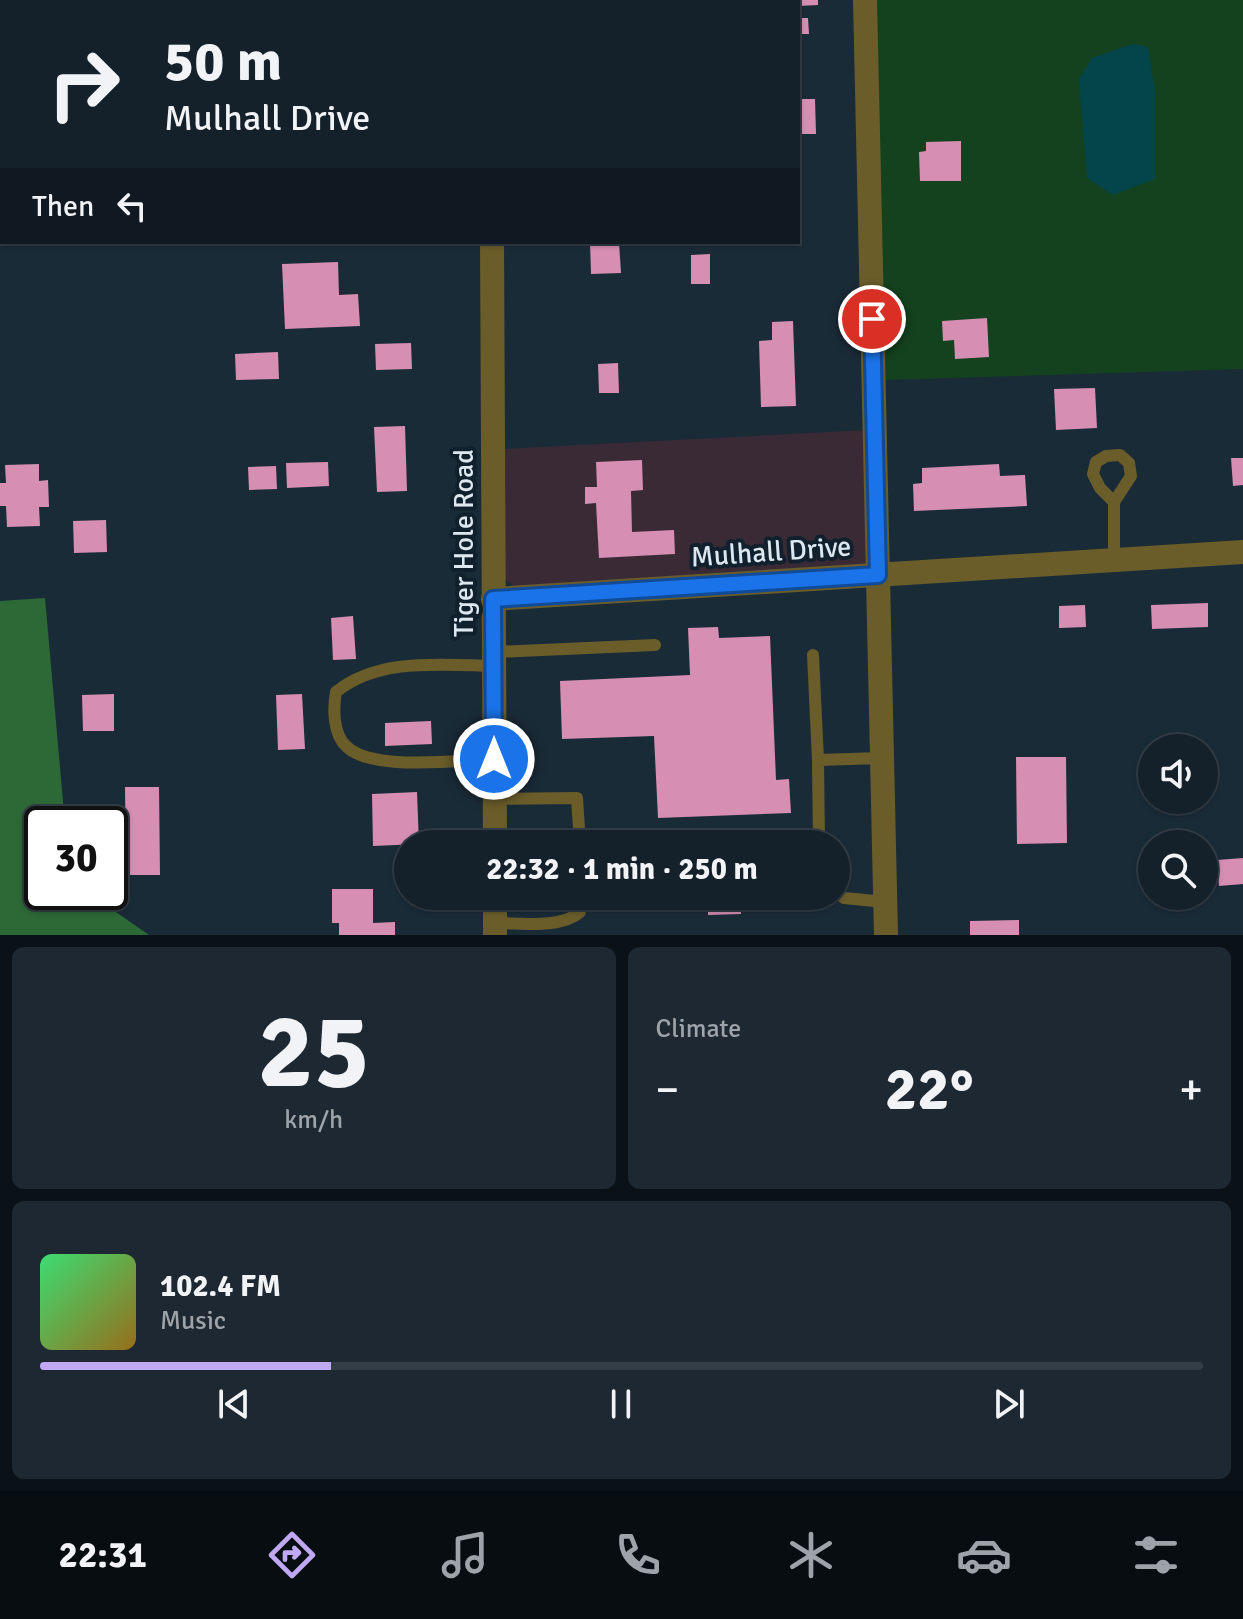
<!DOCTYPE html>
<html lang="en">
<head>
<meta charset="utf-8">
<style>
	body { margin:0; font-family:Signika,sans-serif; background:#1d2832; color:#f1f3f6; height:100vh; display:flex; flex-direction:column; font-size:30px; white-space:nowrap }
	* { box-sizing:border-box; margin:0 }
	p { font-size:26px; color:#9da3a8 }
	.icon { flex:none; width:44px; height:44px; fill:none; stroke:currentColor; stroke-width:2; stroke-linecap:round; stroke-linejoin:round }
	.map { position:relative; height:935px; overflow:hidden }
	.side { display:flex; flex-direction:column; gap:12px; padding:12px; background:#0b1217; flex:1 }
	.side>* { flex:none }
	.hud { position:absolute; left:0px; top:0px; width:800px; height:244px; box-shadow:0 2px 6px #0004,0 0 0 2px #333e47; background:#14202a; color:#f1f3f6; overflow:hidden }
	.tools { position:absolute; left:1138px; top:734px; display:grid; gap:16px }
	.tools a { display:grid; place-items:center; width:80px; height:80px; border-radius:50%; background:#14202a; box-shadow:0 2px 6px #0004,0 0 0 2px #333e47; font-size:40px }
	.speed { position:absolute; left:24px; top:806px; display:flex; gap:16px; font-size:40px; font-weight:700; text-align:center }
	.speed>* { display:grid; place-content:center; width:104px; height:104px; border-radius:50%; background:#14202a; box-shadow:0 2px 6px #0004,0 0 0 2px #333e47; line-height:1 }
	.speed .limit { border:4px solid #111; border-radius:12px; background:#fff; color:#111 }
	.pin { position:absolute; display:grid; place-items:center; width:68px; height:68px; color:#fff; margin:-34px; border:4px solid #fff; border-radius:50%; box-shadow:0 2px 8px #0007 }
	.me { position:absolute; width:88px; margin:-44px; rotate:0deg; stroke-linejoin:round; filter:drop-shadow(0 0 6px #0008) }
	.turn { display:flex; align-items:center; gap:28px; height:168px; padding:0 32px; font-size:36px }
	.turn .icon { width:104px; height:104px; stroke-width:2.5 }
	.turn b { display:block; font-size:56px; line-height:68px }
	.then { display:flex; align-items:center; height:76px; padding:0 32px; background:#0003; gap:16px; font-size:30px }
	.big { font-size:60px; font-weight:800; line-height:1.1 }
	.side .card { flex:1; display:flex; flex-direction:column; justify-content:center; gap:12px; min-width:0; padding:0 28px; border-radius:12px; background:#1d2832 }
	.side .dial { align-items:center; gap:0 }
	.dial b { font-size:104px; line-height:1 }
	.song { display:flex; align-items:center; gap:24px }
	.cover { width:96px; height:96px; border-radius:12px; background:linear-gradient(135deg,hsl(140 70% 55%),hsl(40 70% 35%)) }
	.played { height:8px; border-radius:4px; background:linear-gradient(90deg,#c1a8f3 25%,#333e47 25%) }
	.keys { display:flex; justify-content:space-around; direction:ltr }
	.heat { display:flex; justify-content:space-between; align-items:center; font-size:44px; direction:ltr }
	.side .tiles { flex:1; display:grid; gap:12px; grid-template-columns:1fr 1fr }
	.card:last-child { grid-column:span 2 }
	.trip { position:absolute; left:394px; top:830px; width:456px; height:80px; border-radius:40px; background:#14202a; box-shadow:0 2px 6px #0004,0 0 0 2px #333e47; font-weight:800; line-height:80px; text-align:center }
	.tab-bar { display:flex; height:128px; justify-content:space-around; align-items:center; background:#080d11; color:#9da3a8 }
	.tab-bar .icon { width:56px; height:56px }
	.tab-bar .selected { color:#c1a8f3 }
	.tab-bar b { font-size:36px; color:#f1f3f6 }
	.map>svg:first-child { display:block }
</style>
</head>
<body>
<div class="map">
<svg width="1243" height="935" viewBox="0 0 1243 935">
	<rect width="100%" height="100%" fill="#1a2b38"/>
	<!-- commercial -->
	<polygon fill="#3a2a36" points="869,430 866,564 514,586 505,579 502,449"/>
	<!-- green -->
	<polygon fill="#14421e" points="874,0 1243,0 1243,369 884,380"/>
	<!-- forest -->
	<polygon fill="#2d6937" points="45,598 65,824 42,824 42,892 87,892 149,935 0,935 0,601"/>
	<!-- water -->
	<polygon fill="#03454b" points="1132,44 1148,47 1155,92 1155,179 1113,195 1087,178 1079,79 1092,58"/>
	<!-- building -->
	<g fill="#d68eb3">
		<polygon points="798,0 818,0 818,5 798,6"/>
		<polygon points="798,18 808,18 809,34 798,34"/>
		<polygon points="798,99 815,99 816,134 798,134"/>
		<polygon points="961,141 961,181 920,181 919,152 926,151 926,142"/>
		<polygon points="590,242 619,242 621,273 591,274"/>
		<polygon points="710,254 710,284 691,284 691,255"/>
		<polygon points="338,262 339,295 358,294 360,326 285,329 282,264"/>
		<polygon points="987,318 989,357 955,359 954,340 943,341 942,321"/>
		<polygon points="793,321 796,406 761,407 759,341 772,340 772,322"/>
		<polygon points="411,343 412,369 376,370 375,344"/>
		<polygon points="278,352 279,379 236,380 235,354"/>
		<polygon points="618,363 619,393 599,393 598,364"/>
		<polygon points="1095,388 1097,428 1056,430 1054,389"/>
		<polygon points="405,426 407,491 377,492 374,427"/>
		<polygon points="1231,458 1243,458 1243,485 1233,486"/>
		<polygon points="642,460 643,490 631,491 632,532 674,530 675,554 599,558 596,503 585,504 585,487 597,487 596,462"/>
		<polygon points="328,462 329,486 287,488 286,463"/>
		<polygon points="39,464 39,481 48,480 49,507 39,507 40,526 7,527 6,506 0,506 0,483 6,483 5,465"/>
		<polygon points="999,464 1000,476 1025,475 1027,506 914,511 913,484 922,483 922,468"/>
		<polygon points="276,466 277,489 249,490 248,467"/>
		<polygon points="106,520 107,552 74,553 73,521"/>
		<polygon points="1208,603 1208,627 1152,629 1151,605"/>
		<polygon points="1085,605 1086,627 1059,628 1059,606"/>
		<polygon points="353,616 356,659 333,660 331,618"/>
		<polygon points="718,627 719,638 770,636 776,780 789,779 791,813 658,818 654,736 562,739 560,681 690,675 688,628"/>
		<polygon points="114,694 114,731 83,731 82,695"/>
		<polygon points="302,694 305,749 278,750 276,695"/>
		<polygon points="431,721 432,744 385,746 385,723"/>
		<polygon points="1016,757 1066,757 1067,843 1017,844"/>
		<polygon points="125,787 159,787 160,875 126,875"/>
		<polygon points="417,792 419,844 373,846 372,794"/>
		<polygon points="1243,858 1243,884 1219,886 1217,860"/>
		<polygon points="332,889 373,889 373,923 395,922 395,935 339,935 339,923 332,923"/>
		<polygon points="708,896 741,896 741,914 708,915"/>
		<polygon points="1019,920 1019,935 970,935 970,921"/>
	</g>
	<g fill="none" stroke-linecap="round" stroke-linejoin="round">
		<!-- lane -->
		<g stroke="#6a5d2a" stroke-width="12">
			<polyline points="1114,502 1100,488 1093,474 1096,462 1106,456 1120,455 1129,463 1131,476 1114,502 1114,560"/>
			<polyline points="494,652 655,645"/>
			<polyline points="813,655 818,760"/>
			<path d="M 494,666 C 442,665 379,657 336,692 C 333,708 333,734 346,746 C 371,772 459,760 494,759"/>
			<polyline points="495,799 577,798 580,844"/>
			<polyline points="819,844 818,760 882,758"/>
			<polyline points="836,892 844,898 885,902"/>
			<path d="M 495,923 C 520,923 561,929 580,912 L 581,896"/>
		</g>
		<!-- street -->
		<g stroke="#6a5d2a" stroke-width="24">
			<polyline points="865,0 886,935"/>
			<polyline points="490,2 490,0"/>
			<polyline points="492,242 495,844"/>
			<polyline points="493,599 1243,552"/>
			<polyline points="495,896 495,935"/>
		</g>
	</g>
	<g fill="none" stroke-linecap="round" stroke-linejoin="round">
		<!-- route casing -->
		<g stroke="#114b97" stroke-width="20">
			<polyline id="route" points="494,759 493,599 878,575 872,319"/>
		</g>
		<!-- route -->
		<use href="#route" stroke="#1a73e8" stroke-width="14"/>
	</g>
	<g text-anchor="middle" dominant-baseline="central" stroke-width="8" stroke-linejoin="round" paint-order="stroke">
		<!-- street labels -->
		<g font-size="28" fill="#dce7f0" stroke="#10212d">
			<text transform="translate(464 543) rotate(-90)">Tiger Hole Road</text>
			<text transform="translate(771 552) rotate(-4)">Mulhall Drive</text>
		</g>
	</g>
</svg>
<div class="tools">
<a><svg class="icon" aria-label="sound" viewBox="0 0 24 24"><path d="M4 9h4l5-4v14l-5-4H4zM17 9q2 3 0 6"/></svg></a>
<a><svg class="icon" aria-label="search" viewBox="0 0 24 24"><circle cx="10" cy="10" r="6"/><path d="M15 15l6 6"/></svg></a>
</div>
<div class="speed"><div class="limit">30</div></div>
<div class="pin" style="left:872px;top:319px;background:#d93025"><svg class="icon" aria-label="arrive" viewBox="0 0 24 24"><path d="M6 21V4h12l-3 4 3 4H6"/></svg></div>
<svg class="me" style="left:494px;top:759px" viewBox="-20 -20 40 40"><circle r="17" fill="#1a73e8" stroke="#fff" stroke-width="3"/><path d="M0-11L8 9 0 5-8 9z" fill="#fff"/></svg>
<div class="trip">22:32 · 1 min · 250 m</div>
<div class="hud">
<div class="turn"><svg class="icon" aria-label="right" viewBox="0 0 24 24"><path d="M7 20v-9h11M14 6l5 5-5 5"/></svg><div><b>50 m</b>Mulhall Drive</div></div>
<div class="then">Then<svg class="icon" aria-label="left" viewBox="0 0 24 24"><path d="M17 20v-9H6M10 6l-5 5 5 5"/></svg></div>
</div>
</div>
<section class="side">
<div class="tiles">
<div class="card dial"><b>25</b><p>km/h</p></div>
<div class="card"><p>Climate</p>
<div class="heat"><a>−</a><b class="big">22°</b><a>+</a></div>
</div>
<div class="card">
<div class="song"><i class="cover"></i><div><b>102.4 FM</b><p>Music</p></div></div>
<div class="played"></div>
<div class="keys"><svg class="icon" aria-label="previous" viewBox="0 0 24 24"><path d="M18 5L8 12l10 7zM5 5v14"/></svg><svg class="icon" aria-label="pause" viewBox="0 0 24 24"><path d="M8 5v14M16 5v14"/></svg><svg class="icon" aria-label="next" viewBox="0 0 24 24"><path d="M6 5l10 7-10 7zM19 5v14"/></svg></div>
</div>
</div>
</section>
<nav class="tab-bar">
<b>22:31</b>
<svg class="icon selected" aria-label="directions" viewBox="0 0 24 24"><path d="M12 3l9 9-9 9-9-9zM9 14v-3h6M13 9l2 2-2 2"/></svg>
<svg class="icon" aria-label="music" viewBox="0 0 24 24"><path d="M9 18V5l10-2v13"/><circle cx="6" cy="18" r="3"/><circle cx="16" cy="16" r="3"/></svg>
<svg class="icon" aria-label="phone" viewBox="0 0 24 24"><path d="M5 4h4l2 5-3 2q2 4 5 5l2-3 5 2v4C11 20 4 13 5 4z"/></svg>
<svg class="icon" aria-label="climate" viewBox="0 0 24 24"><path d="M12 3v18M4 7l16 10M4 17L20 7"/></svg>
<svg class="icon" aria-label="car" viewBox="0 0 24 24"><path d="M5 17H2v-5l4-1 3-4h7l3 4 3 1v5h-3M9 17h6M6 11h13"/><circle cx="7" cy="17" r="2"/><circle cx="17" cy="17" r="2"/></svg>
<svg class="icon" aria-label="filters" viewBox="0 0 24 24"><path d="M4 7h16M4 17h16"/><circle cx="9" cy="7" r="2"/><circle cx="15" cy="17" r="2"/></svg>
</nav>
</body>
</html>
